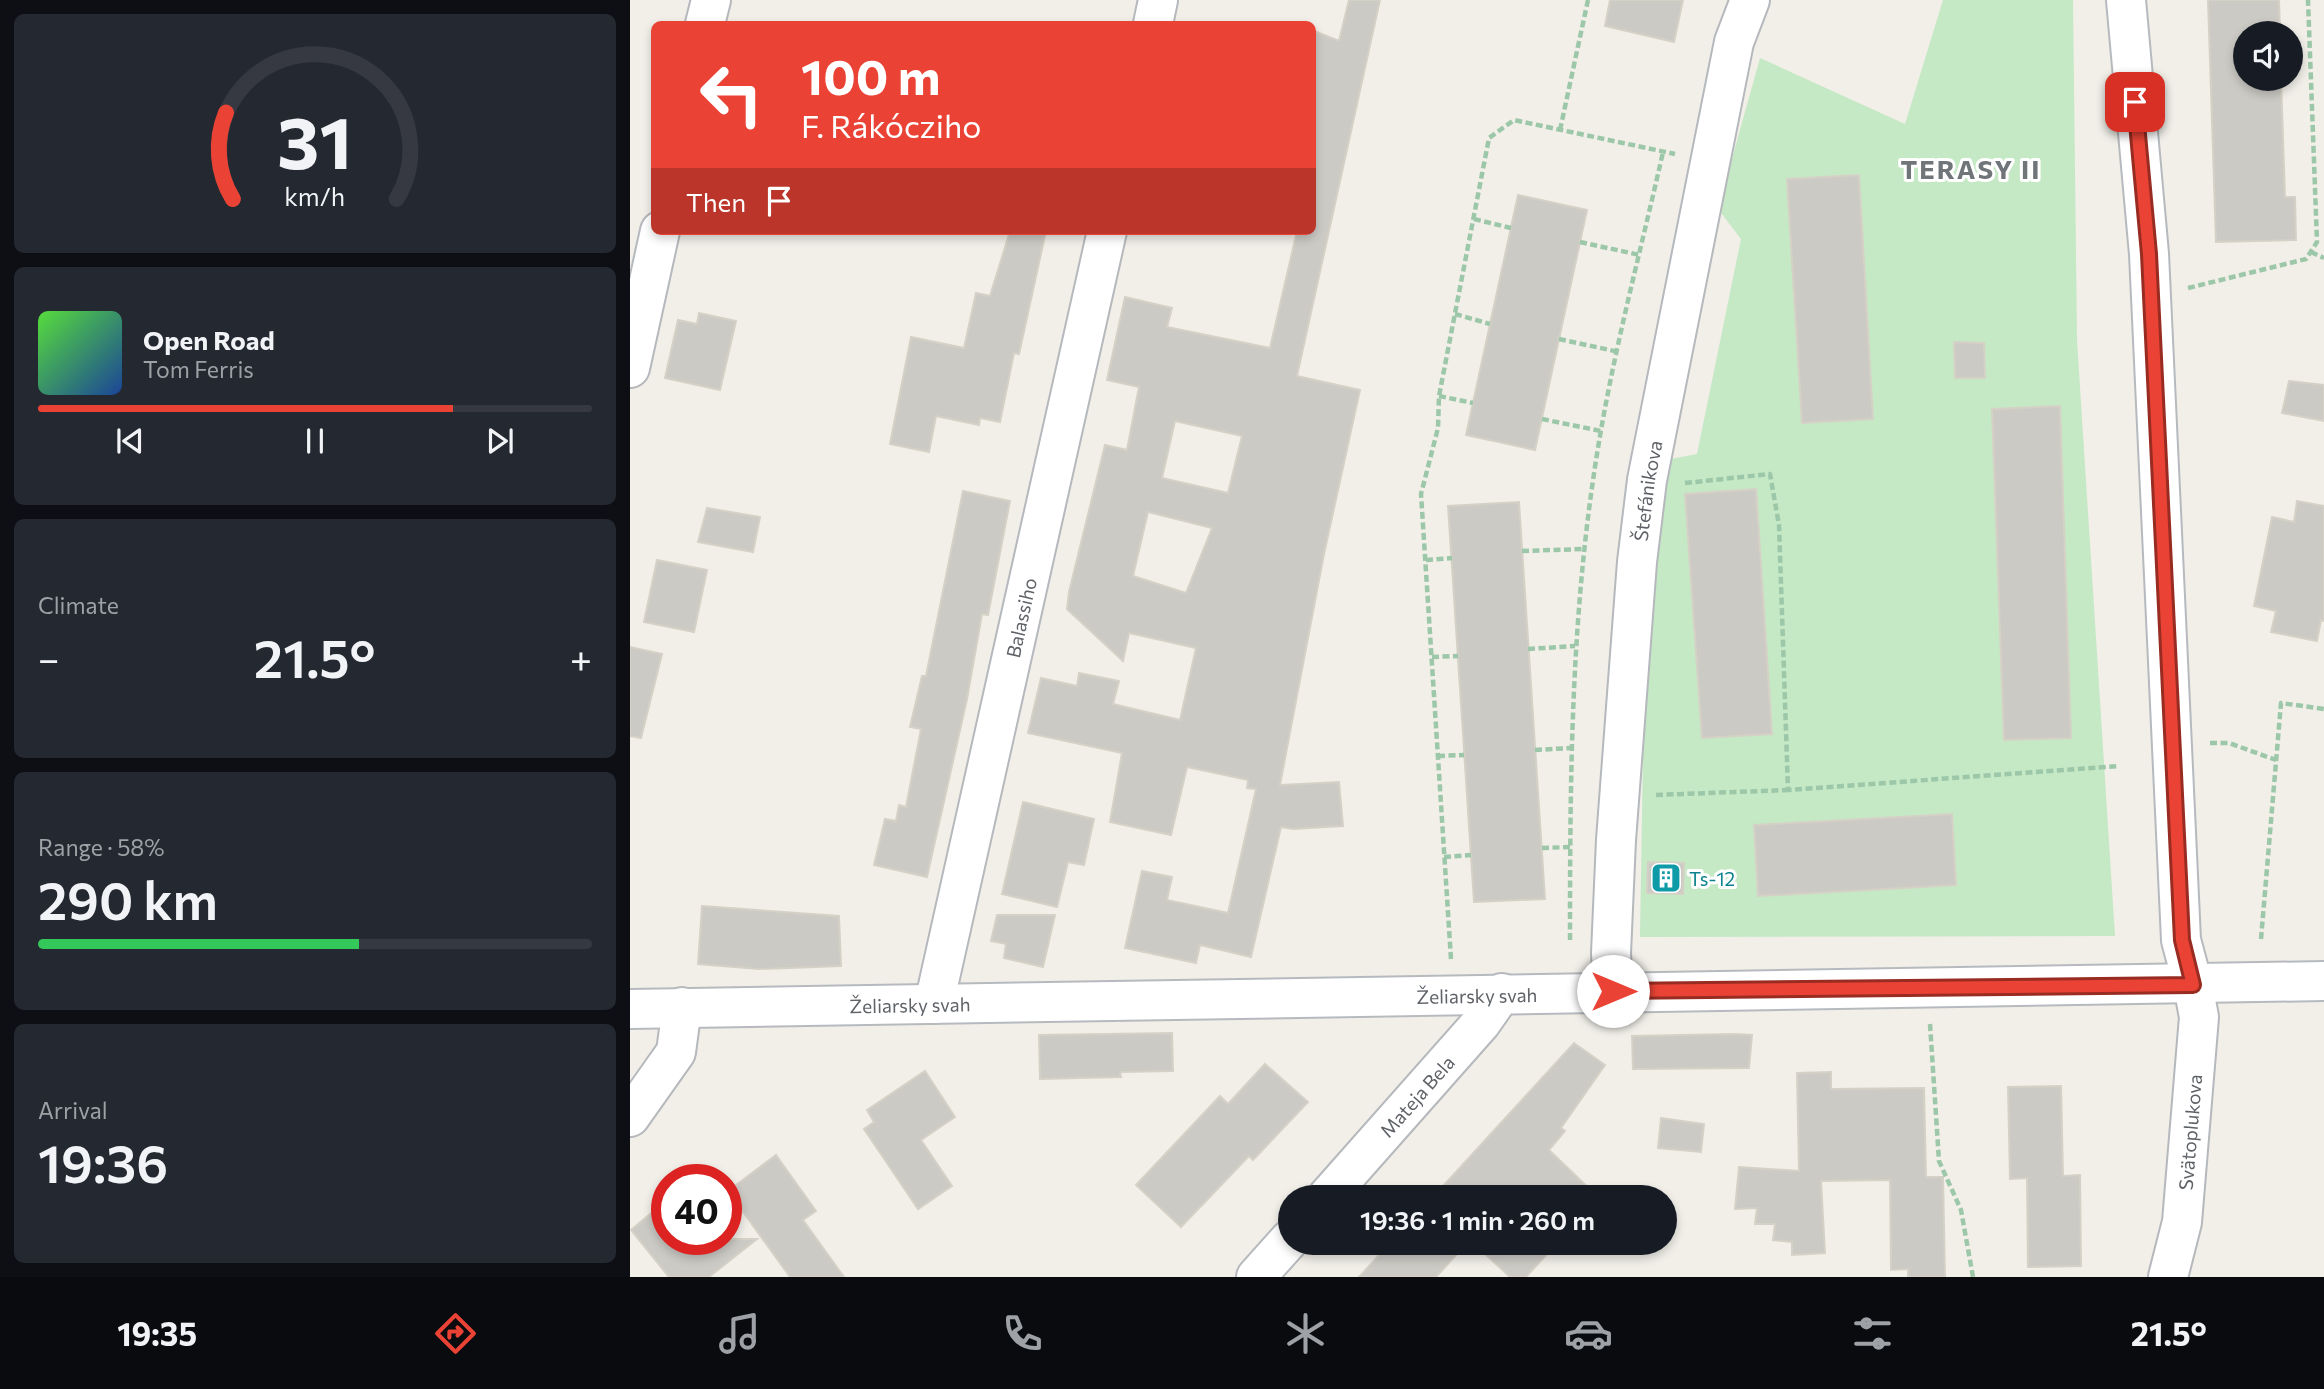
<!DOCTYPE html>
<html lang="en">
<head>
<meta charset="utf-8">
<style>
	body { margin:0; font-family:Commissioner,sans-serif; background:#242831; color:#f1f3f6; height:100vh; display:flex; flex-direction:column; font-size:26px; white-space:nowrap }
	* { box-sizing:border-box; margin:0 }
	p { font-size:23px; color:#9ea1a6 }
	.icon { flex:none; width:38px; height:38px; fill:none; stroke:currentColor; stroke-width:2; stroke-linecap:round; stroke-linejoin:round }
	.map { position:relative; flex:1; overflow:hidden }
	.sheet { display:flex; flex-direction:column; gap:14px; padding:14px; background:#0d0f14; width:630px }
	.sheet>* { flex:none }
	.banner { position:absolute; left:21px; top:21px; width:665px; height:214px; border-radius:10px; box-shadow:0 4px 10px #0003; background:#ea4335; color:#fff; overflow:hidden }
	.fabs { position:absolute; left:1603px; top:21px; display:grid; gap:14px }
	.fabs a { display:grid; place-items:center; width:70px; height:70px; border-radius:50%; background:#171b24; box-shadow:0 4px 10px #0003; font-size:35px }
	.speed { position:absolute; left:21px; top:1164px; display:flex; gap:14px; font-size:35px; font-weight:700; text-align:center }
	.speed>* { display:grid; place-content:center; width:91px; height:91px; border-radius:50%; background:#171b24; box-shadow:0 4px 10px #0003; line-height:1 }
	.speed .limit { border:10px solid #d22; background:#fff; color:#111 }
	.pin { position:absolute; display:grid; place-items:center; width:60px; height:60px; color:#fff; margin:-30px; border-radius:14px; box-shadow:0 4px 10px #0006 }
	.me { position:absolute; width:77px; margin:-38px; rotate:90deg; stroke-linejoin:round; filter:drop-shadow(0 0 5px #0008) }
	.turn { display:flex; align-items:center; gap:24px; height:147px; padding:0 35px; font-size:32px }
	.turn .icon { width:91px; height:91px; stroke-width:2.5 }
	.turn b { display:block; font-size:49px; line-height:60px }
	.then { display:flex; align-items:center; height:66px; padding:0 35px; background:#0003; gap:14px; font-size:26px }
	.big { font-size:52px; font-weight:600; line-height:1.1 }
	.sheet .tile { flex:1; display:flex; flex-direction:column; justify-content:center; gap:10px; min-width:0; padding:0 24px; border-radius:10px; background:#242831 }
	.sheet .dial { align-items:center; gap:0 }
	.dial svg { height:182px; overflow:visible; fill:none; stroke:#363941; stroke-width:7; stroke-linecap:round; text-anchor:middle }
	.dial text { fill:#f1f3f6; stroke:none }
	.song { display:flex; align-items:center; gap:21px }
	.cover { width:84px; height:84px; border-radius:10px; background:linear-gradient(135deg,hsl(110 70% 55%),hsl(220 70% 35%)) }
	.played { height:7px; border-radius:4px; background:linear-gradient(90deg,#ea4335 75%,#363941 75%) }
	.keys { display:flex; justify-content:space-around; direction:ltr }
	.heat { display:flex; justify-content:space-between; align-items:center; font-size:38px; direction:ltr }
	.charge { height:10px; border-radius:5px; background:linear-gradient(90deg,#34c759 58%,#363941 0) }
	.trip { position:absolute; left:648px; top:1185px; width:399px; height:70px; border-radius:35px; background:#171b24; box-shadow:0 4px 10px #0003; font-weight:600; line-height:70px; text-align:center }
	.menu { display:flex; height:112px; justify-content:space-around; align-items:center; background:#090b0e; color:#9ea1a6 }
	.menu .icon { width:49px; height:49px }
	.menu .current { color:#ea4335 }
	.menu b { font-size:32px; color:#f1f3f6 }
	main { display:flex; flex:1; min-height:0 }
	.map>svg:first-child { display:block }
</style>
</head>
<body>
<main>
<section class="sheet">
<div class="tile dial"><svg viewBox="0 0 100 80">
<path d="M14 69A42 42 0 1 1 86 69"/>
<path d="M14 69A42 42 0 0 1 11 31" stroke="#ea4335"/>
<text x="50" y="56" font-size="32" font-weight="700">31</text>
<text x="50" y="72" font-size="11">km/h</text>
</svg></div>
<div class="tile">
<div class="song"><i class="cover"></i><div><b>Open Road</b><p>Tom Ferris</p></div></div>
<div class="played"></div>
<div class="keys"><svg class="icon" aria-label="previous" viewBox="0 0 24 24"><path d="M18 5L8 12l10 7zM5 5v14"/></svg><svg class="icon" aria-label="pause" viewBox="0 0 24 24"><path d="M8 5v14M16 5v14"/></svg><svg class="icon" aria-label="next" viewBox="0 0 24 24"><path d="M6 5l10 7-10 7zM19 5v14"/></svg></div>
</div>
<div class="tile"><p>Climate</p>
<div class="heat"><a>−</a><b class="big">21.5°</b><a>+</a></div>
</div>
<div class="tile"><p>Range · 58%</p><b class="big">290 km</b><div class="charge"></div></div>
<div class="tile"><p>Arrival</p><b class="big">19:36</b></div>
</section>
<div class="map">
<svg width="1694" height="1277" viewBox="0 0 1694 1277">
	<rect width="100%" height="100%" fill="#f1efe8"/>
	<!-- green -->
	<polygon fill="#c5e8c5" points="1313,0 1443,0 1447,340 1485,936 1010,937 1013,753 1035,460 1067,454 1111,239 1088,209 1130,58 1275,124"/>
	<!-- building -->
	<g fill="#cccac5" stroke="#d6d1c6" stroke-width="2" fill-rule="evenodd">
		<path d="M 719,0 L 750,0 L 667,376 L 730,390 L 694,554 L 650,785 L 709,782 L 713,826 L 663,829 L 651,827 L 621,957 L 570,945 L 566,963 L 495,948 L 512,871 L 542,877 L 537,900 L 598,913 L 626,789 L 617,788 L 618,780 L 557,767 L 541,835 L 480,822 L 492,753 L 398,733 L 411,678 L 447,686 L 449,673 L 489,681 L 483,704 L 550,720 L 566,648 L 499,633 L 493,661 L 437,609 L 439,592 L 475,445 L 497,450 L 509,387 L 477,380 L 495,297 L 542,308 L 537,327 L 640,348 L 667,231 L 682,231 L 682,30 L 709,41 ZM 545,421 L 612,436 L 598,493 L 532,478 ZM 518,512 L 582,528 L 556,593 L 503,576 Z"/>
		<polygon points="980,0 1053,0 1044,42 975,26"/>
		<polygon points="1578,0 1649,0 1650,33 1615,33 1615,79 1651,79 1655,197 1665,197 1666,240 1586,242"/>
		<polygon points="1229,175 1243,419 1172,423 1157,179"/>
		<polygon points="888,195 957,210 905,450 836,435"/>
		<polygon points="380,231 416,231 389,354 384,353 370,422 350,418 349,425 306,416 299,452 260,444 281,337 334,348 346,293 360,296"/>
		<polygon points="69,313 106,321 90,390 35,378 48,320 67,324"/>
		<polygon points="1324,342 1354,343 1355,378 1325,378"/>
		<polygon points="1659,381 1694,385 1694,421 1652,413"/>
		<polygon points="1430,406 1441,738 1374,740 1362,409"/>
		<polygon points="1126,489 1142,734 1072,738 1055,494"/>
		<polygon points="333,491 380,501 358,615 352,614 337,699 297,877 244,865 255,819 266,821 269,805 276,807 291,729 280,727 292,676 296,676"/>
		<polygon points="1667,501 1694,506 1694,621 1691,620 1687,641 1641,632 1646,611 1624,606 1642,517 1664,522"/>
		<polygon points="889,502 915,899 844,902 818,506"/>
		<polygon points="77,508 130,517 123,552 68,542"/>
		<polygon points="27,560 77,570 64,632 14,622"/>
		<polygon points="0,647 32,654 11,738 0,736"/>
		<polygon points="393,802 464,819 454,865 438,862 427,907 372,894"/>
		<polygon points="1322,814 1326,885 1128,896 1124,825"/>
		<polygon points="1018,862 1054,863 1053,894 1017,893"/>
		<polygon points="72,906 209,916 211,966 129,969 68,964"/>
		<polygon points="367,915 425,915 413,967 374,958 376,944 361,941"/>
		<polygon points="542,1033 543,1071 490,1072 491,1077 410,1079 409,1035"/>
		<polygon points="1104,1034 1122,1035 1119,1068 1003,1069 1002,1036"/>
		<polygon points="944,1043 975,1065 931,1128 935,1131 919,1150 966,1195 803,1197"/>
		<polygon points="635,1064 678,1102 623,1160 619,1156 551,1227 506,1185 590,1096 598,1104"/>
		<polygon points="295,1071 325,1117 291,1140 322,1186 288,1209 234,1129 244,1122 237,1110"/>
		<polygon points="1201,1072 1201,1089 1294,1088 1296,1177 1313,1177 1315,1277 1278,1277 1278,1269 1261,1270 1260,1180 1191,1181 1195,1253 1162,1255 1162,1242 1143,1240 1145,1224 1125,1224 1127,1208 1105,1209 1109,1167 1169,1171 1167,1073"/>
		<polygon points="1431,1086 1433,1176 1450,1175 1451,1266 1398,1267 1397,1178 1380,1179 1378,1087"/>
		<polygon points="1031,1118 1074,1124 1071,1152 1028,1148"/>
		<polygon points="146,1155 186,1211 173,1220 214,1277 160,1277 98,1191"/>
		<polygon points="37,1200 37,1239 127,1239 79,1277 39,1277 1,1230"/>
		<polygon points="761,1242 838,1242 806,1277 729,1277"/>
		<polygon points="842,1242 928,1242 896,1277 880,1277"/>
	</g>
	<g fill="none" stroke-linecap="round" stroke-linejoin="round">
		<!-- street casing -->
		<g stroke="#b5b8bc" stroke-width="42">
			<g id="street">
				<polyline points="75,24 81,0"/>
				<polyline points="523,24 528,0"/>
				<polyline points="0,368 30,231"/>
				<path id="s1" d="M 983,991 L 981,953 L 986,840 L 1007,562 L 1017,480 L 1104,42 L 1120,0"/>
				<path id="s2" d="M 304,1004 L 477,231"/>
				<polyline points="0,1117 46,1052 52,1007"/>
				<path id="s3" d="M 697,1197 L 851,1023 L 872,993"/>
				<polyline points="626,1277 660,1239"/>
				<path id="s4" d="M 1538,1277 L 1552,1222 L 1569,1017 L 1563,985"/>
			</g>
		</g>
		<!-- secondary casing -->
		<g stroke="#b6babf" stroke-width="42">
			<g id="secondary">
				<polyline points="1496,0 1519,254 1551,940 1563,985"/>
				<path id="s5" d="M 0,1009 L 1694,981"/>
			</g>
		</g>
		<!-- path -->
		<g stroke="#9cc7a9" stroke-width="4.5" stroke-dasharray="7 3.5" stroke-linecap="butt">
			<polyline points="930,130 958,0"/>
			<polyline points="844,219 881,228"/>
			<polyline points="950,242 1010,255"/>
			<polyline points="1681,252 1694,258"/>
			<polyline points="1558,288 1676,259 1687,242 1678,0"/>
			<polyline points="825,314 860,324"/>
			<polyline points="929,339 989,352"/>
			<polyline points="809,396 843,403"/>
			<polyline points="912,419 971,431"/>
			<polyline points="1055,483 1140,474 1149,525 1158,790 1489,766"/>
			<polyline points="892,551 955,549"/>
			<polyline points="796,560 822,558"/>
			<polyline points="898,649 945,646"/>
			<polyline points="802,657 828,656"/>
			<polyline points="1580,743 1599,743 1646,760"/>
			<polyline points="905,750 940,748"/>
			<polyline points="808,756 834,755"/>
			<polyline points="1026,795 1158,790"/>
			<polyline points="912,848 940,847"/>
			<polyline points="814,857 841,855"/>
			<polyline points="1631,939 1651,703 1694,709"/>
			<path d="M 940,940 C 940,775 941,611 968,448 C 984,349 1011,250 1033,152"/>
			<polyline points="821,959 791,494 808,428 809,396 859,138 884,120 1045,154"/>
			<polyline points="1300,1024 1309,1161 1331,1210 1343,1277"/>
		</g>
		<!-- street -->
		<use href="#street" stroke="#fff" stroke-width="38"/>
		<!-- secondary -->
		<use href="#secondary" stroke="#fff" stroke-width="38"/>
	</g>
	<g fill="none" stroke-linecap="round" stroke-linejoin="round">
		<!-- route casing -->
		<g stroke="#982c22" stroke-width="18">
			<polyline id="route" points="983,991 1563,985 1552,940 1519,254 1505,102"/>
		</g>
		<!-- route -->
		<use href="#route" stroke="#ea4335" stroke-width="12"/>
	</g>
	<!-- icons -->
	<defs>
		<g id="building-square" transform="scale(1.575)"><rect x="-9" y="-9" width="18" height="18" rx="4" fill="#0f9aa8" stroke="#fff"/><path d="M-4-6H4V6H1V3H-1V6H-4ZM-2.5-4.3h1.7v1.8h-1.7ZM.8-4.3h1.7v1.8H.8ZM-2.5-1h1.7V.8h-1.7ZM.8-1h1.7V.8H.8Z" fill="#fff"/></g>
	</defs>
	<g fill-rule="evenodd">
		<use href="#building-square" x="1036" y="878"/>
	</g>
	<g text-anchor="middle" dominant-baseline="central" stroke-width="6" stroke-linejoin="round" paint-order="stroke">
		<!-- street labels -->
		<g font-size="19" fill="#5f6368" stroke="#fff">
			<text stroke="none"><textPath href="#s1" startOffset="502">Štefánikova</textPath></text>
			<text stroke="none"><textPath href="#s2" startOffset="396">Balassiho</textPath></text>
			<text stroke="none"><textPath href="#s5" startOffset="847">Želiarsky svah</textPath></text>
			<text stroke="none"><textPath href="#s5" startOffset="280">Želiarsky svah</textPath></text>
			<text stroke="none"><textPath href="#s3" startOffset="135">Mateja Bela</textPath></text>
			<text stroke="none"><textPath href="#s4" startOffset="147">Svätoplukova</textPath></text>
		</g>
		<!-- culture labels -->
		<g font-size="19" fill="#0d838f" stroke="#fff" text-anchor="start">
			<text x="1059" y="878">Ts-12</text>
		</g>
		<!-- district labels -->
		<g font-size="26" font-weight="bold" letter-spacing="2" fill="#70757a" stroke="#fff">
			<text x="1341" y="168">TERASY II</text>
		</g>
	</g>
</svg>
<div class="fabs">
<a><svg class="icon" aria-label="sound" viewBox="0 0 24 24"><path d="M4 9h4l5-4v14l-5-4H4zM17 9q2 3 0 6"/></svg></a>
</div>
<div class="speed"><div class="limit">40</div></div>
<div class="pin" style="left:1505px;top:102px;background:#d93025"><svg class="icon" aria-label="arrive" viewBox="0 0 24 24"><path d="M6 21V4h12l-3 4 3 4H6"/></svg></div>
<svg class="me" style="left:983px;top:991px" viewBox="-20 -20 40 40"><circle r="19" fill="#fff"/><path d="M0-13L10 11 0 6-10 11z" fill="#ea4335"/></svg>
<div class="trip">19:36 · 1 min · 260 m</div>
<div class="banner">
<div class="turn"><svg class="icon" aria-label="left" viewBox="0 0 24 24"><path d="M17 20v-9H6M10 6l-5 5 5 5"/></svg><div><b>100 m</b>F. Rákócziho</div></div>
<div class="then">Then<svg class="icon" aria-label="arrive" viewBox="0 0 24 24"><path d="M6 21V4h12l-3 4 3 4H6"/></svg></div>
</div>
</div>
</main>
<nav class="menu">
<b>19:35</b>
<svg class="icon current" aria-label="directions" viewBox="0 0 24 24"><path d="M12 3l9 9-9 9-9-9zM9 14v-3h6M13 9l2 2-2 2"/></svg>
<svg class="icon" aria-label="music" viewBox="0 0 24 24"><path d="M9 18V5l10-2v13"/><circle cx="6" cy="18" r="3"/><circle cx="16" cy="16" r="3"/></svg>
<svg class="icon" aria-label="phone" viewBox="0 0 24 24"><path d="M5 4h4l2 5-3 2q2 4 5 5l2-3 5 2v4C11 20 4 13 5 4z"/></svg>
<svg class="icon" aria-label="climate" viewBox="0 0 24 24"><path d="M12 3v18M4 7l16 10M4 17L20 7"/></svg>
<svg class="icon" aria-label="car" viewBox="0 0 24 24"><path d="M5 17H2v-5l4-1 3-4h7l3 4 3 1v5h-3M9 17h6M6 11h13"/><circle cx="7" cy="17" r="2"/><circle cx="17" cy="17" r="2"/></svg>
<svg class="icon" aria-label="filters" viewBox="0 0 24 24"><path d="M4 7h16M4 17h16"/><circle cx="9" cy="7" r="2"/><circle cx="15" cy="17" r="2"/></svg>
<b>21.5°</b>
</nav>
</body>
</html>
